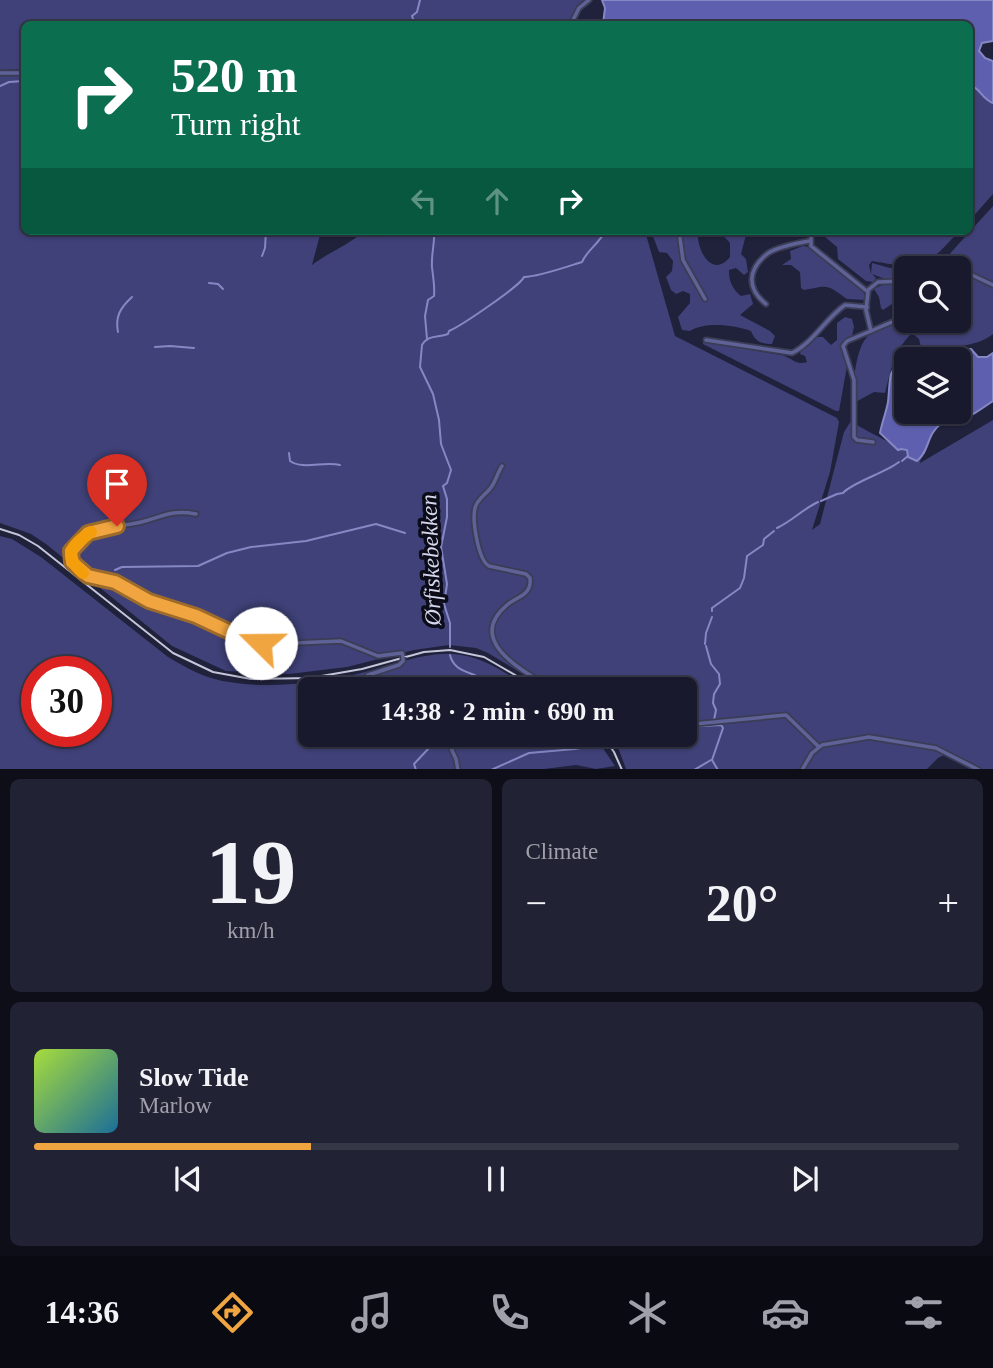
<!DOCTYPE html>
<html lang="en">
<head>
<meta charset="utf-8">
<style>
	body { margin:0; font-family:Georgia,serif; background:#212234; color:#f1f3f6; height:100vh; display:flex; flex-direction:column; font-size:26px; white-space:nowrap }
	* { box-sizing:border-box; margin:0 }
	p { font-size:23px; color:#9fa0a9 }
	.icon { flex:none; width:38px; height:38px; fill:none; stroke:currentColor; stroke-width:2; stroke-linecap:round; stroke-linejoin:round }
	.map { position:relative; height:769px; overflow:hidden }
	.sheet { display:flex; flex-direction:column; gap:10px; padding:10px; background:#0d0e18; flex:1 }
	.sheet>* { flex:none }
	.guide { position:absolute; left:21px; top:21px; width:952px; height:214px; border-radius:10px; box-shadow:0 2px 5px #0004,0 0 0 2px #363848; background:#0b6e4f; color:#fff; overflow:hidden }
	.fabs { position:absolute; left:894px; top:256px; display:grid; gap:14px }
	.fabs a { display:grid; place-items:center; width:77px; height:77px; border-radius:10px; background:#18192c; box-shadow:0 2px 5px #0004,0 0 0 2px #363848; font-size:35px }
	.speed { position:absolute; left:21px; top:656px; display:flex; gap:14px; font-size:35px; font-weight:700; text-align:center }
	.speed>* { display:grid; place-content:center; width:91px; height:91px; border-radius:50%; background:#18192c; box-shadow:0 2px 5px #0004,0 0 0 2px #363848; line-height:1 }
	.speed .limit { border:10px solid #d22; background:#fff; color:#111 }
	.pin { position:absolute; display:grid; place-items:center; width:60px; height:60px; color:#fff; margin:-72px -30px; border-radius:50% 50% 50% 0; rotate:-45deg; box-shadow:0 0 7px #0007 }
	.pin .icon { rotate:45deg }
	.me { position:absolute; width:77px; margin:-38px; rotate:292deg; stroke-linejoin:round; filter:drop-shadow(0 0 5px #0008) }
	.turn { display:flex; align-items:center; gap:24px; height:147px; padding:0 35px; font-size:32px }
	.turn .icon { width:91px; height:91px; stroke-width:2.5 }
	.turn b { display:block; font-size:49px; line-height:60px }
	.lanes { display:flex; align-items:center; height:66px; padding:0 35px; background:#0003; justify-content:center; gap:35px; direction:ltr }
	.lanes .off { opacity:.35 }
	.big { font-size:52px; font-weight:600; line-height:1.1 }
	.sheet .widget { flex:1; display:flex; flex-direction:column; justify-content:center; gap:10px; min-width:0; padding:0 24px; border-radius:10px; background:#212234 }
	.sheet .dial { align-items:center; gap:0 }
	.dial b { font-size:91px; line-height:1 }
	.song { display:flex; align-items:center; gap:21px }
	.cover { width:84px; height:84px; border-radius:10px; background:linear-gradient(135deg,hsl(80 70% 55%),hsl(200 70% 35%)) }
	.played { height:7px; border-radius:4px; background:linear-gradient(90deg,#f1a540 30%,#363848 30%) }
	.keys { display:flex; justify-content:space-around; direction:ltr }
	.heat { display:flex; justify-content:space-between; align-items:center; font-size:38px; direction:ltr }
	.sheet .tiles { flex:1; display:grid; gap:10px; grid-template-columns:1fr 1fr }
	.widget:last-child { grid-column:span 2 }
	.trip { position:absolute; left:298px; top:677px; width:399px; height:70px; border-radius:10px; background:#18192c; box-shadow:0 2px 5px #0004,0 0 0 2px #363848; font-weight:600; line-height:70px; text-align:center }
	.tab-bar { display:flex; height:112px; justify-content:space-around; align-items:center; background:#0a0a12; color:#9fa0a9 }
	.tab-bar .icon { width:49px; height:49px }
	.tab-bar .on { color:#f1a540 }
	.tab-bar b { font-size:32px; color:#f1f3f6 }
	.map>svg:first-child { display:block }
</style>
</head>
<body>
<div class="map">
<svg width="993" height="770" viewBox="0 0 993 770">
	<rect width="100%" height="100%" fill="#20213b"/>
	<!-- green -->
	<g fill="#3f4178" fill-rule="evenodd">
		<polygon points="0,0 584,0 569,24 24,24 24,69 0,70"/>
		<path d="M 24,75 L 24,231 L 321,231 L 312,265 C 329,252 349,245 364,231 L 645,231 L 675,336 L 837,418 L 839,422 L 830,472 L 812,530 L 820,524 L 844,432 L 851,421 C 855,425 899,448 907,450 L 908,456 L 917,461 L 921,458 L 920,463 L 993,420 L 993,769 L 970,769 L 946,754 L 938,758 L 927,769 L 626,769 L 619,750 L 609,735 L 684,735 L 684,690 L 548,689 L 488,653 L 476,648 L 449,645 L 414,650 L 347,667 L 289,674 L 226,671 L 172,646 L 46,544 L 31,534 L 0,523 L 0,76 Z"/>
		<path d="M 970,85 C 979,87 982,99 993,103 L 993,194 L 970,220 Z"/>
		<path d="M 993,206 L 993,334 C 975,349 943,347 921,347 L 919,339 L 912,333 C 894,350 891,370 885,393 L 874,392 L 852,404 C 853,387 855,346 869,335 C 878,327 893,324 904,318 L 905,305 L 898,300 L 883,310 L 881,308 L 879,297 L 874,289 L 890,281 L 872,274 L 876,278 L 873,282 L 866,281 L 838,259 L 837,247 L 818,231 L 959,231 C 926,268 922,270 872,261 L 869,265 L 871,274 L 872,263 L 890,268 L 906,268 L 906,320 L 959,320 L 959,268 L 937,268 Z"/>
		<path d="M 651,231 L 698,231 C 696,250 712,279 730,257 L 730,243 L 719,231 L 747,231 L 741,254 L 746,259 L 748,272 L 744,275 L 736,268 L 729,270 C 729,281 732,289 741,296 L 750,294 L 753,304 L 740,315 L 770,331 L 775,336 L 772,344 C 762,344 755,342 751,331 C 735,325 705,321 690,331 L 682,330 L 678,317 L 690,303 L 690,294 L 683,291 L 676,294 L 671,290 L 666,277 L 672,271 L 673,261 L 667,253 L 659,252 Z"/>
		<path d="M 803,246 L 809,247 L 864,290 L 865,300 L 847,299 C 826,284 830,285 804,290 L 801,288 L 800,272 L 791,265 L 782,265 L 791,259 L 790,251 Z"/>
		<path d="M 845,317 L 852,319 L 854,327 L 852,336 L 845,339 L 841,345 L 847,366 L 839,411 L 836,411 L 703,344 L 703,342 C 729,345 755,351 781,355 C 792,357 795,366 807,362 L 805,356 L 800,354 L 801,351 L 817,337 L 823,337 L 831,345 L 837,340 L 837,323 Z"/>
		<path d="M 0,536 L 12,539 L 41,557 L 168,657 C 182,665 195,673 211,678 C 255,691 320,684 365,672 C 393,665 424,652 454,654 C 483,656 507,674 531,689 L 310,690 L 310,735 L 594,735 L 615,766 L 596,769 L 576,765 L 536,770 L 0,769 ZM 37,672 L 96,672 L 96,732 L 37,732 Z"/>
	</g>
	<!-- water -->
	<g fill="#5e60af" stroke="#8688c5" stroke-width="2" fill-rule="evenodd">
		<path d="M 602,0 L 993,0 L 993,41 L 982,43 L 979,51 L 985,58 L 993,61 L 993,103 C 982,99 980,88 970,85 L 970,24 L 603,24 L 605,8 Z"/>
		<path d="M 971,349 L 978,357 L 987,357 L 993,353 L 993,401 C 988,404 975,414 969,416 C 960,420 951,417 942,423 C 926,434 930,451 917,461 L 908,457 L 907,450 L 901,449 L 898,450 L 880,433 C 882,422 886,413 888,402 C 889,394 889,382 891,374 C 903,344 945,349 971,349 ZM 906,359 L 959,359 L 959,411 L 906,411 Z"/>
	</g>
	<g fill="none" stroke-linecap="round" stroke-linejoin="round">
		<!-- stream -->
		<g stroke="#8688c5" stroke-width="2">
			<polyline points="415,24 412,16 417,12 420,0"/>
			<polyline points="0,86 9,82 24,81"/>
			<polyline points="262,256 265,248 266,231"/>
			<polyline points="209,283 218,284 223,289"/>
			<path d="M 118,332 C 115,317 120,308 132,297"/>
			<path d="M 427,339 L 425,316 L 428,300 L 434,296 C 435,287 433,277 432,267 C 431,255 435,243 434,231"/>
			<polyline points="155,347 170,346 194,348"/>
			<path d="M 289,453 L 290,461 C 303,470 324,461 340,465"/>
			<polyline points="902,461 908,456"/>
			<path d="M 821,501 L 837,494 L 843,493 C 853,482 885,473 899,462"/>
			<path d="M 777,528 C 792,521 803,509 818,502"/>
			<polyline points="115,570 122,567 198,566 227,553 251,547 306,541 376,524 405,533"/>
			<polyline points="712,611 712,608 740,588 744,578 747,556 763,545 764,539 774,531"/>
			<polyline points="705,644 706,633 712,617"/>
			<polyline points="706,646 711,664 719,674 720,684 714,694 713,703 716,710 714,720"/>
			<path d="M 450,647 L 450,623 L 444,604 L 447,584 L 441,547 L 447,517 L 447,499 L 443,486 L 447,483 L 451,470 L 441,444 L 439,420 L 433,394 L 420,367 L 422,345 C 429,334 438,338 448,334 L 449,331 C 461,326 520,286 524,277 C 538,277 569,266 582,262 C 587,250 599,244 605,231"/>
			<path d="M 450,655 C 454,672 470,671 482,679 L 483,683 L 480,690"/>
			<polyline points="684,727 721,725 723,728 712,760 718,770"/>
			<polyline points="613,738 625,740 631,737 642,735"/>
			<polyline points="416,770 414,764 430,747 459,735"/>
			<polyline points="491,770 529,753 575,749 598,745"/>
			<polyline points="694,770 711,760"/>
		</g>
		<!-- minor casing -->
		<g stroke="#3b3d55" stroke-width="7">
			<g id="minor">
				<polyline points="571,24 579,8 589,0"/>
				<polyline points="0,73 24,73"/>
				<polyline points="679,231 683,260 705,299"/>
				<polyline points="811,231 811,246 868,292 866,310 871,331 847,341 843,346 854,380 854,437 857,440 873,442"/>
				<polyline points="750,233 752,231"/>
				<polyline points="376,234 378,231"/>
				<polyline points="959,273 972,275 993,285"/>
				<polyline points="868,290 878,282 906,281"/>
				<path d="M 766,304 C 747,289 747,270 767,254 C 776,247 798,243 809,241"/>
				<polyline points="871,331 906,316"/>
				<path d="M 706,340 L 792,353 C 813,343 826,318 845,305 L 867,307"/>
				<path d="M 502,466 C 498,472 496,480 492,486 C 487,494 477,499 475,508 C 472,520 478,560 489,566 L 526,574 L 530,578 C 532,595 518,596 507,605 C 463,642 527,673 555,690"/>
				<path d="M 196,514 C 168,509 162,518 137,523 C 116,527 69,528 71,560 L 87,575 L 115,582 L 149,601 L 196,616 L 254,642 L 272,644 L 341,641 L 378,656 L 402,653 L 403,657"/>
				<polyline points="362,690 360,684 368,675 399,665 403,661"/>
				<polyline points="684,725 786,715 819,747"/>
				<polyline points="445,735 456,759 458,770"/>
				<polyline points="802,770 812,753 822,745 869,737 936,748 979,770"/>
			</g>
		</g>
		<!-- minor -->
		<use href="#minor" stroke="#5f6296" stroke-width="3.5"/>
		<!-- rail -->
		<g stroke="#c3c5d8" stroke-width="2">
			<polyline points="0,529 19,535 38,546 173,653 213,672 251,679 310,678 362,669 424,652 450,650 484,657 541,690"/>
			<polyline points="602,735 614,752 622,770"/>
		</g>
		<!-- minor-bridge casing -->
		<g stroke="#3b3d55" stroke-width="7" stroke-linecap="butt">
			<polyline id="minor-bridge" points="403,657 403,661"/>
		</g>
		<!-- minor-bridge -->
		<use href="#minor-bridge" stroke="#5f6296" stroke-width="3.5"/>
	</g>
	<g fill="none" stroke-linecap="round" stroke-linejoin="round">
		<!-- route casing -->
		<g stroke="#9d6b2a" stroke-width="18">
			<polyline id="route" points="117,526 88,533 71,551 72,562 88,576 115,582 149,601 196,616 245,639 261,643"/>
		</g>
		<!-- route -->
		<use href="#route" stroke="#f1a540" stroke-width="12"/>
		<!-- slow -->
		<path stroke="#f59e0b" stroke-width="12" d="M 83,573 C 62,555 71,546 91,532"/>
	</g>
	<g text-anchor="middle" dominant-baseline="central" stroke-width="7" stroke-linejoin="round" paint-order="stroke">
		<!-- water labels -->
		<g font-size="23" font-style="italic" fill="#d6d8ee" stroke="#0b0c18">
			<text transform="translate(431 560) rotate(-92)">Ørfiskebekken</text>
		</g>
	</g>
</svg>
<div class="fabs">
<a><svg class="icon" aria-label="search" viewBox="0 0 24 24"><circle cx="10" cy="10" r="6"/><path d="M15 15l6 6"/></svg></a>
<a><svg class="icon" aria-label="layers" viewBox="0 0 24 24"><path d="M12 4l9 5-9 5-9-5zM3 14l9 5 9-5"/></svg></a>
</div>
<div class="speed"><div class="limit">30</div></div>
<div class="pin" style="left:117px;top:526px;background:#d93025"><svg class="icon" aria-label="arrive" viewBox="0 0 24 24"><path d="M6 21V4h12l-3 4 3 4H6"/></svg></div>
<svg class="me" style="left:261px;top:643px" viewBox="-20 -20 40 40"><circle r="19" fill="#fff"/><path d="M0-13L10 11 0 6-10 11z" fill="#f1a540"/></svg>
<div class="trip">14:38 · 2 min · 690 m</div>
<div class="guide">
<div class="turn"><svg class="icon" aria-label="right" viewBox="0 0 24 24"><path d="M7 20v-9h11M14 6l5 5-5 5"/></svg><div><b>520 m</b>Turn right</div></div>
<div class="lanes"><svg class="icon off" aria-label="left" viewBox="0 0 24 24"><path d="M17 20v-9H6M10 6l-5 5 5 5"/></svg><svg class="icon off" aria-label="ahead" viewBox="0 0 24 24"><path d="M12 20V5M6 11l6-6 6 6"/></svg><svg class="icon" aria-label="right" viewBox="0 0 24 24"><path d="M7 20v-9h11M14 6l5 5-5 5"/></svg></div>
</div>
</div>
<section class="sheet">
<div class="tiles">
<div class="widget dial"><b>19</b><p>km/h</p></div>
<div class="widget"><p>Climate</p>
<div class="heat"><a>−</a><b class="big">20°</b><a>+</a></div>
</div>
<div class="widget">
<div class="song"><i class="cover"></i><div><b>Slow Tide</b><p>Marlow</p></div></div>
<div class="played"></div>
<div class="keys"><svg class="icon" aria-label="previous" viewBox="0 0 24 24"><path d="M18 5L8 12l10 7zM5 5v14"/></svg><svg class="icon" aria-label="pause" viewBox="0 0 24 24"><path d="M8 5v14M16 5v14"/></svg><svg class="icon" aria-label="next" viewBox="0 0 24 24"><path d="M6 5l10 7-10 7zM19 5v14"/></svg></div>
</div>
</div>
</section>
<nav class="tab-bar">
<b>14:36</b>
<svg class="icon on" aria-label="directions" viewBox="0 0 24 24"><path d="M12 3l9 9-9 9-9-9zM9 14v-3h6M13 9l2 2-2 2"/></svg>
<svg class="icon" aria-label="music" viewBox="0 0 24 24"><path d="M9 18V5l10-2v13"/><circle cx="6" cy="18" r="3"/><circle cx="16" cy="16" r="3"/></svg>
<svg class="icon" aria-label="phone" viewBox="0 0 24 24"><path d="M5 4h4l2 5-3 2q2 4 5 5l2-3 5 2v4C11 20 4 13 5 4z"/></svg>
<svg class="icon" aria-label="climate" viewBox="0 0 24 24"><path d="M12 3v18M4 7l16 10M4 17L20 7"/></svg>
<svg class="icon" aria-label="car" viewBox="0 0 24 24"><path d="M5 17H2v-5l4-1 3-4h7l3 4 3 1v5h-3M9 17h6M6 11h13"/><circle cx="7" cy="17" r="2"/><circle cx="17" cy="17" r="2"/></svg>
<svg class="icon" aria-label="filters" viewBox="0 0 24 24"><path d="M4 7h16M4 17h16"/><circle cx="9" cy="7" r="2"/><circle cx="15" cy="17" r="2"/></svg>
</nav>
</body>
</html>
